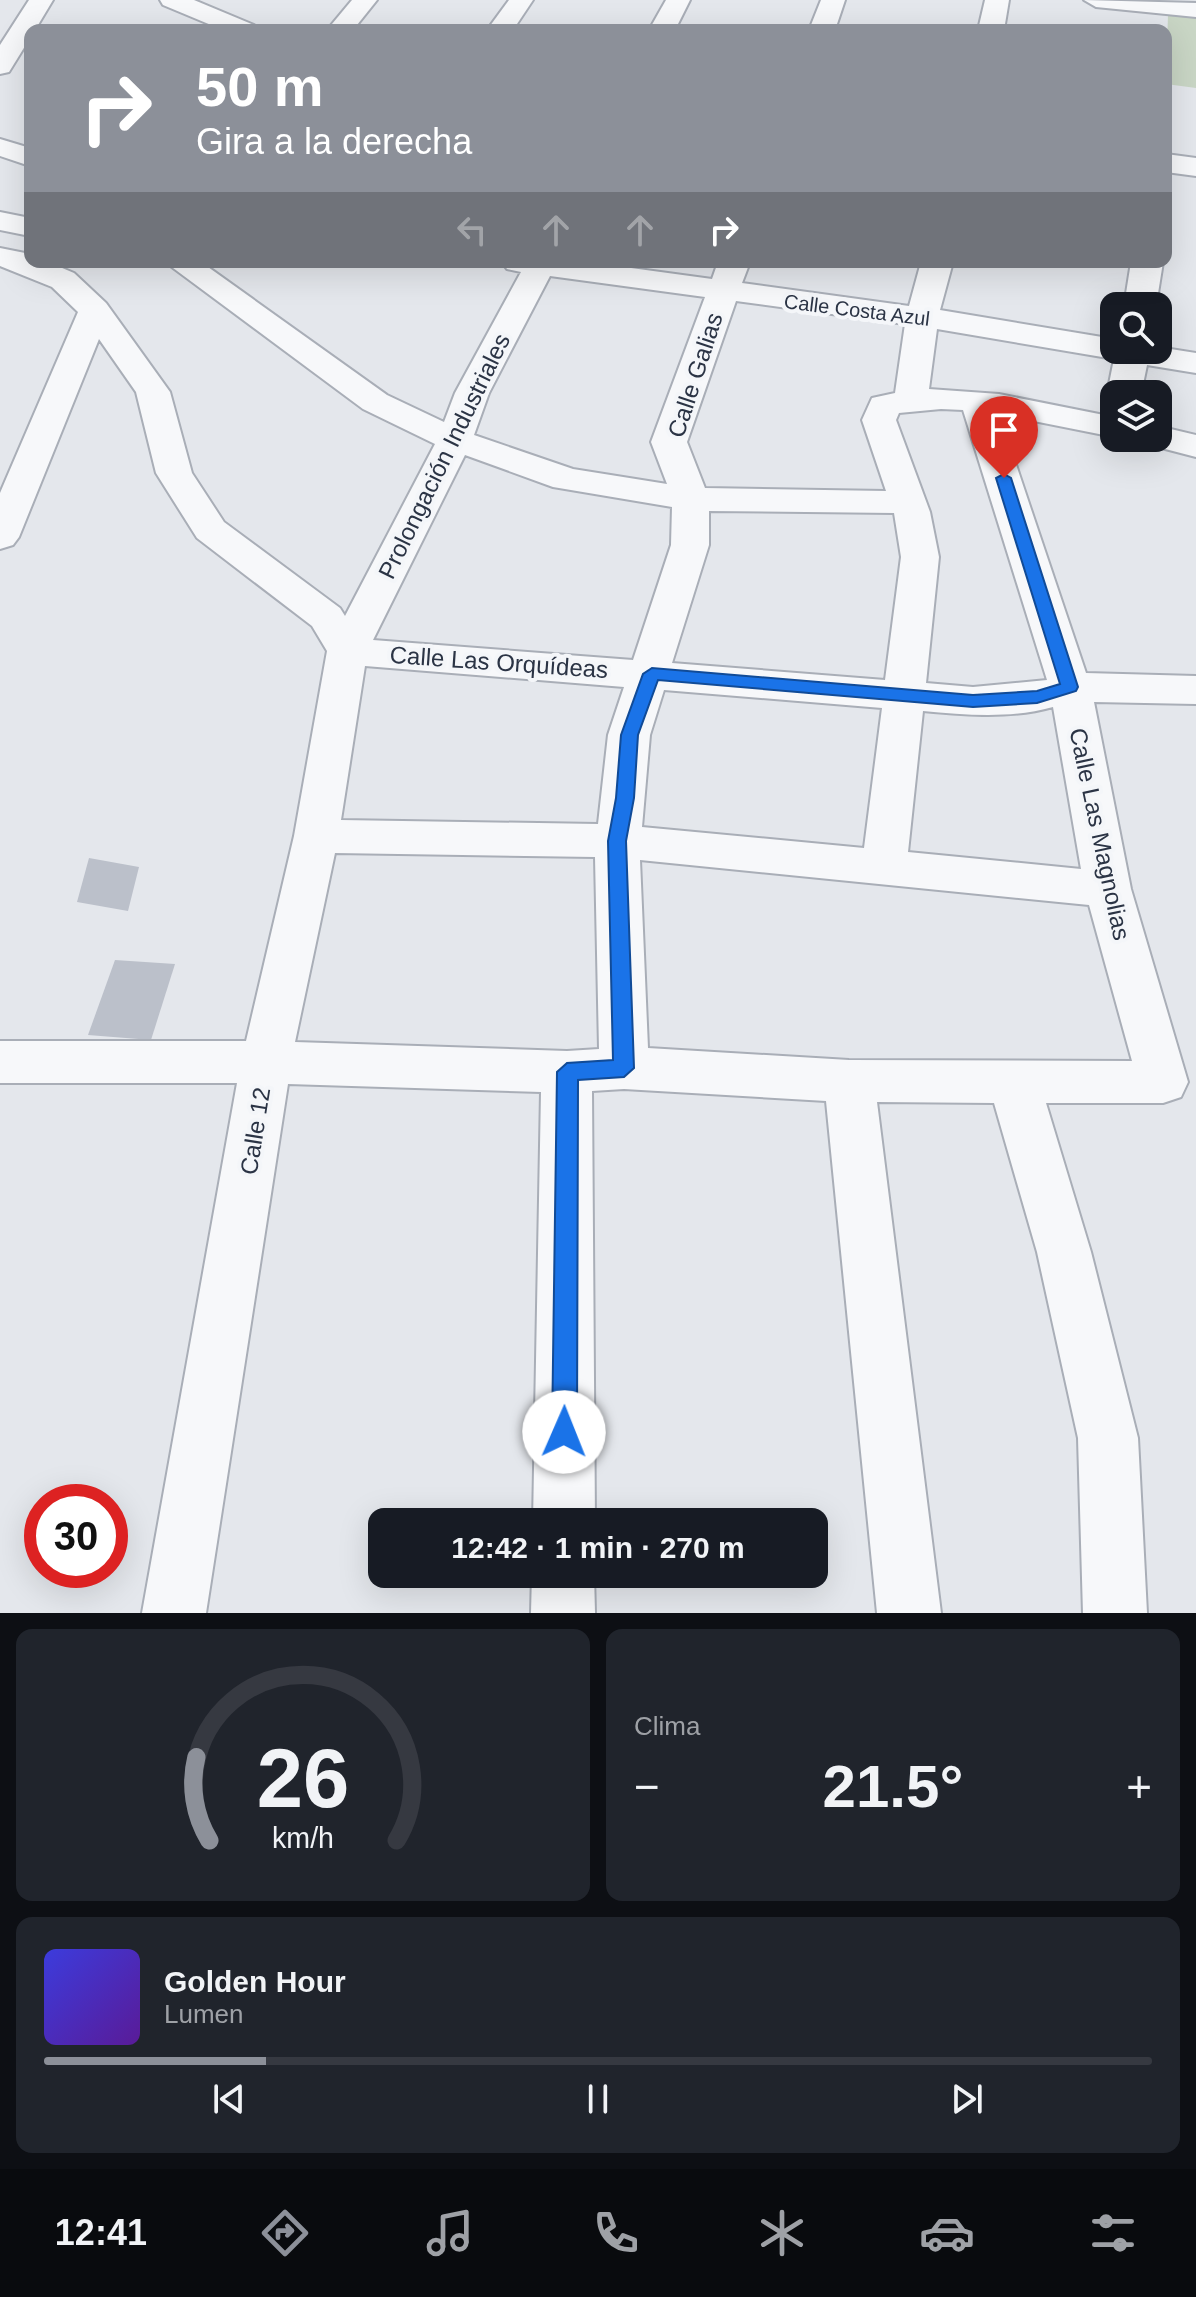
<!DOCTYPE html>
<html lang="es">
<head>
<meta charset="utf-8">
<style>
	body { margin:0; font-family:Arial,sans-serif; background:#20242c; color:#f1f3f6; height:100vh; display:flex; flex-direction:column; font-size:30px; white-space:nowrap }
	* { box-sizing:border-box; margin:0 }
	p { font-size:26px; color:#9ea1a6 }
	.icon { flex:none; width:44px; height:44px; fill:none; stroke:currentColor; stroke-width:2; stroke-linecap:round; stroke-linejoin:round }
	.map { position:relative; height:1613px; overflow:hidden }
	.details { display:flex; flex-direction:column; gap:16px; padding:16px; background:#0d0f14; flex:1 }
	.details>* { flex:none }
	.guide { position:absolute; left:24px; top:24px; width:1148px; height:244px; border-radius:16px; box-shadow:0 8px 32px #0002; background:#8c9099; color:#fff; overflow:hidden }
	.fabs { position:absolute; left:1100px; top:292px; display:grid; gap:16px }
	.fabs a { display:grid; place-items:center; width:72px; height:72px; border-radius:16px; background:#171b24; box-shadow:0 8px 32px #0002; font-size:40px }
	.speed { position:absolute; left:24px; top:1484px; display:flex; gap:16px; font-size:40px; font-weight:700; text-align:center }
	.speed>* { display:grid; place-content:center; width:104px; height:104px; border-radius:50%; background:#171b24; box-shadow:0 8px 32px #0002; line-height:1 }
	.speed .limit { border:12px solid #d22; background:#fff; color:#111 }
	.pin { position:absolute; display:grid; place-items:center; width:68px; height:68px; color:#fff; margin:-82px -34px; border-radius:50% 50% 50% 0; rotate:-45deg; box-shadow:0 0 8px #0007 }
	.pin .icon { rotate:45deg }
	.me { position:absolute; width:88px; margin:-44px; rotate:1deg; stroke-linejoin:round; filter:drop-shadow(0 0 6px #0008) }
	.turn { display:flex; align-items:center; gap:28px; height:168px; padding:0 40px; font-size:36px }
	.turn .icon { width:104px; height:104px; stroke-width:2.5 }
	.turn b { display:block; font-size:56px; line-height:68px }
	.lanes { display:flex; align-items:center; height:76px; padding:0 40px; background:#0003; justify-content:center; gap:40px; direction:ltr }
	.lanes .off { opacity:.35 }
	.big { font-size:60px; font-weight:700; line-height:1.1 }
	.details .widget { flex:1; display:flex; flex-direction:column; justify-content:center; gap:12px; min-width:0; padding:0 28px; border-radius:16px; background:#20242c }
	.details .dial { align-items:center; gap:0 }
	.dial svg { height:208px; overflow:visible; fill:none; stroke:#363941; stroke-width:7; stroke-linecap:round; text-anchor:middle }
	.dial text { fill:#f1f3f6; stroke:none }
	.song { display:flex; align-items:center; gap:24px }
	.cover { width:96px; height:96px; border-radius:12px; background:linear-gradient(135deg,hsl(240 70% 55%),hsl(270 70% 35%)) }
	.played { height:8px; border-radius:4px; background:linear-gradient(90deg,#8c9099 20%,#363941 20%) }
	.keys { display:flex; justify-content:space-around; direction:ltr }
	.heat { display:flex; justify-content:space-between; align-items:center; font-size:44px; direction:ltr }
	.details .tiles { flex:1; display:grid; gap:16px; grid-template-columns:1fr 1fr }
	.widget:last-child { grid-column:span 2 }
	.trip { position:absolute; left:368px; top:1508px; width:460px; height:80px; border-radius:16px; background:#171b24; box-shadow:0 8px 32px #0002; font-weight:700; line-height:80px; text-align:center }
	.dock { display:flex; height:128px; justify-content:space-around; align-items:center; background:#090b0e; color:#9ea1a6 }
	.dock .icon { width:56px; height:56px }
	.dock .active { color:#8c9099 }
	.dock b { font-size:36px; color:#f1f3f6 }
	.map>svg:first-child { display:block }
</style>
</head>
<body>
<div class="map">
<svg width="1196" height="1613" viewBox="0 0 1196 1613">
	<rect width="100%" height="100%" fill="#e4e7ec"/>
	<!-- green -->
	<polygon fill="#c9d6c5" points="1168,14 1196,17 1196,88 1166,84"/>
	<!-- building -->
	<g fill="#bbc0ca">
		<polygon points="89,858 139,867 128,911 77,902"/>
		<polygon points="115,960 175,964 151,1040 88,1035"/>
	</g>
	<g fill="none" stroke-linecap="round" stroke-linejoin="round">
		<!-- minor casing -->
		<g stroke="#a9aeb7" stroke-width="4">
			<g id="minor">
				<polygon points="29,0 53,0 35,30 30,30 30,38 9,72 0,74 0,45"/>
				<polygon points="160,0 194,0 254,25 258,30 223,30 163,5"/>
				<polygon points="352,0 377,0 353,30 327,30"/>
				<polygon points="509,0 533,0 513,30 487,30"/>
				<polygon points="666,0 690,0 675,30 649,30"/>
				<polygon points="821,0 845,0 835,30 809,30"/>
				<polygon points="985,0 1009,0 1004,30 978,30"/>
				<polygon points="1084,0 1196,3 1196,17 1096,7"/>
				<polygon points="0,139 30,148 30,166 0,156"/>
				<polygon points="1166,154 1196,158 1196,176 1166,172"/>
				<polygon points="0,212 30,218 30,236 0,230"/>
				<path d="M 0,248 L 30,254 L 30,262 L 48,262 L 74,273 L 106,303 L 170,392 L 192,473 L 224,522 L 340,608 L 345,616 L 435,444 L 363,409 L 165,262 L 201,262 L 387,395 L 444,422 L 455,393 L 521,272 L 507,269 L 502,262 L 587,262 L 712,279 L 718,262 L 750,262 L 742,283 L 909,306 L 921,262 L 953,262 L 940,310 L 1114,339 L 1114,350 L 1158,350 L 1158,347 L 1196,353 L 1196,373 L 1147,365 L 1141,394 L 1114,394 L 1114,402 L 1107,394 L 1114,359 L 937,329 L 929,389 L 999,394 L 1114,417 L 1114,437 L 999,414 L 1086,673 L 1196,676 L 1196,704 L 1094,702 L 1131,889 L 1188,1082 L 1181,1097 L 1163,1103 L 1046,1103 L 1091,1252 L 1138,1438 L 1147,1613 L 1083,1613 L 1078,1438 L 1037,1252 L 994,1103 L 877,1102 L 941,1613 L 877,1613 L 826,1101 L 624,1089 L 592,1091 L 595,1522 L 533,1522 L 541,1092 L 288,1084 L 206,1613 L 142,1613 L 237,1083 L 0,1083 L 0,1041 L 246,1041 L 294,836 L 327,651 L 312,626 L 197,538 L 156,473 L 136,392 L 99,339 L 19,537 L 13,545 L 0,549 L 0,493 L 78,312 L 52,287 L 0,266 ZM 550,276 L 705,297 L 651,442 L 667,484 L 573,469 L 474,435 L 489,393 ZM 736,301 L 905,324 L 895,393 L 872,398 L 862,420 L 886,491 L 705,488 L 687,442 ZM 941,409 L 963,410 L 1047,680 L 973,687 L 926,683 L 939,557 L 930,512 L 896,420 L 899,413 ZM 465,455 L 553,487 L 672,507 L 671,545 L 633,660 L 373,640 ZM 709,511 L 894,513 L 901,557 L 885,680 L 672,663 L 709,545 ZM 365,666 L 624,687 L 608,735 L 598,824 L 341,820 ZM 664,690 L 882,708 L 864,848 L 642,827 L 650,735 ZM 1053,707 L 1081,869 L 908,852 L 923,711 C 966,715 1011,719 1053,707 ZM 335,853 L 595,857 L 599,1049 L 567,1051 L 295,1042 ZM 640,860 L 1089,905 L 1132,1061 L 849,1060 L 648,1048 Z"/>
				<polygon points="1131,262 1163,262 1156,306 1124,306"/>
				<polygon points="1158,426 1196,435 1196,457 1146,444 1141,438 1158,438"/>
				<polygon points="532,1574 594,1574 595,1613 531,1613"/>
			</g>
		</g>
		<!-- minor -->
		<use href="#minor" fill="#f7f8fa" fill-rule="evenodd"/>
	</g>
	<!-- route -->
	<polygon fill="#1a73e8" stroke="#114b97" stroke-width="2" points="1004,474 1011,478 1078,687 1076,691 1037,703 973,707 658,680 638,735 634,798 626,841 634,1068 624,1077 578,1080 577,1432 573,1440 564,1444 556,1440 552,1432 557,1072 567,1063 613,1060 608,841 616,798 621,735 643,674 652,668 973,695 1037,691 1060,684 996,478"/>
	<g text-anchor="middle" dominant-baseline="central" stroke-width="8" stroke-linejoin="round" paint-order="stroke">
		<!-- far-street labels -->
		<g font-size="20" fill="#2b3445" stroke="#f4f6f9">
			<text transform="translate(857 310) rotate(7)">Calle Costa Azul</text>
		</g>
		<!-- street labels -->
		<g font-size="24" fill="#2b3445" stroke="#f4f6f9">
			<text transform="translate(695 375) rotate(-72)">Calle Galias</text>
			<text transform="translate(444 456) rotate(-64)">Prolongación Industriales</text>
			<text transform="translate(499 662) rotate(4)">Calle Las Orquídeas</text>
			<text transform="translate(1100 834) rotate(78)">Calle Las Magnolias</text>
			<text transform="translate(255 1131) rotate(-81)">Calle 12</text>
		</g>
	</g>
</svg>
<div class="fabs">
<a><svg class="icon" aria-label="search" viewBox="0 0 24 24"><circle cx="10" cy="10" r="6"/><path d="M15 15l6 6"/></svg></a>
<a><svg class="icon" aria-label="layers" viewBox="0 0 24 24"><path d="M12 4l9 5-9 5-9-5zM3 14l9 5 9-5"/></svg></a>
</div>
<div class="speed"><div class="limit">30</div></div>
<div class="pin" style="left:1004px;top:478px;background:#d93025"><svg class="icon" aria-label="arrive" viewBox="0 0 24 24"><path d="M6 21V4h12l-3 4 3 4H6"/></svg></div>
<svg class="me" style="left:564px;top:1432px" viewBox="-20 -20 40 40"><circle r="19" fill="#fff"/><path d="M0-13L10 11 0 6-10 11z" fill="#1a73e8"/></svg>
<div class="trip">12:42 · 1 min · 270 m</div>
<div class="guide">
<div class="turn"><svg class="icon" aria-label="right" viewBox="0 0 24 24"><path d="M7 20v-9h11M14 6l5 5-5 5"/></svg><div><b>50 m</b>Gira a la derecha</div></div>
<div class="lanes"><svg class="icon off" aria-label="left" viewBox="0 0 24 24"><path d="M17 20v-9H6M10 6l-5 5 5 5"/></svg><svg class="icon off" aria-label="ahead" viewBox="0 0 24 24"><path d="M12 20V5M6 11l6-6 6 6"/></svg><svg class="icon off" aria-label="ahead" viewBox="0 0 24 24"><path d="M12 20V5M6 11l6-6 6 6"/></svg><svg class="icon" aria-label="right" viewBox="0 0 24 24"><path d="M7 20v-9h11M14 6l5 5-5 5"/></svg></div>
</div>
</div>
<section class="details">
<div class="tiles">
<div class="widget dial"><svg viewBox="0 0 100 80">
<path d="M14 69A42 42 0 1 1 86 69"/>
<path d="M14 69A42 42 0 0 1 9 37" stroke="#8c9099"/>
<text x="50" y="56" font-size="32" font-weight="700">26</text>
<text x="50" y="72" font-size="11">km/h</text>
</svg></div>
<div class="widget"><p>Clima</p>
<div class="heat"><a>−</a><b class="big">21.5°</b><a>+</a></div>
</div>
<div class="widget">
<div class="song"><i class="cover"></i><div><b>Golden Hour</b><p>Lumen</p></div></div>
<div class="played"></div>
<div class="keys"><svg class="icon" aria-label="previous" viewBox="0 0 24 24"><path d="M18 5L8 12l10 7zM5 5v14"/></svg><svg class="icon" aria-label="pause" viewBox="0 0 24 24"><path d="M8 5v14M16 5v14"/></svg><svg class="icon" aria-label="next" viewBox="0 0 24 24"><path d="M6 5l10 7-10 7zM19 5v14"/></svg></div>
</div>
</div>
</section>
<nav class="dock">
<b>12:41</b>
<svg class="icon active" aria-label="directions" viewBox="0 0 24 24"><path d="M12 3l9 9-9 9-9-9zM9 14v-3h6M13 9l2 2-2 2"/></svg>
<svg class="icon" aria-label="music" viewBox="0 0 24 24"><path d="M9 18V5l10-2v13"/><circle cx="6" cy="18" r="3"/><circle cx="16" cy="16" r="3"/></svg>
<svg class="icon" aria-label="phone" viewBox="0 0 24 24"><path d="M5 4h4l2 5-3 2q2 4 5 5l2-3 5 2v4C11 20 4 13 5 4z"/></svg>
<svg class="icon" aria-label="climate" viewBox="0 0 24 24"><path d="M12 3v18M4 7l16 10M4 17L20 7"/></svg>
<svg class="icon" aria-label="car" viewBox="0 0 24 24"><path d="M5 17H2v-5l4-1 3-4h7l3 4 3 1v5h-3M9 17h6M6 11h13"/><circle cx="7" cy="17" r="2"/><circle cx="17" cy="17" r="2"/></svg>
<svg class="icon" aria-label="filters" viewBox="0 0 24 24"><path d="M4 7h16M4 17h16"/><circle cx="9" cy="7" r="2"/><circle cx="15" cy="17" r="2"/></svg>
</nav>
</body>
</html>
